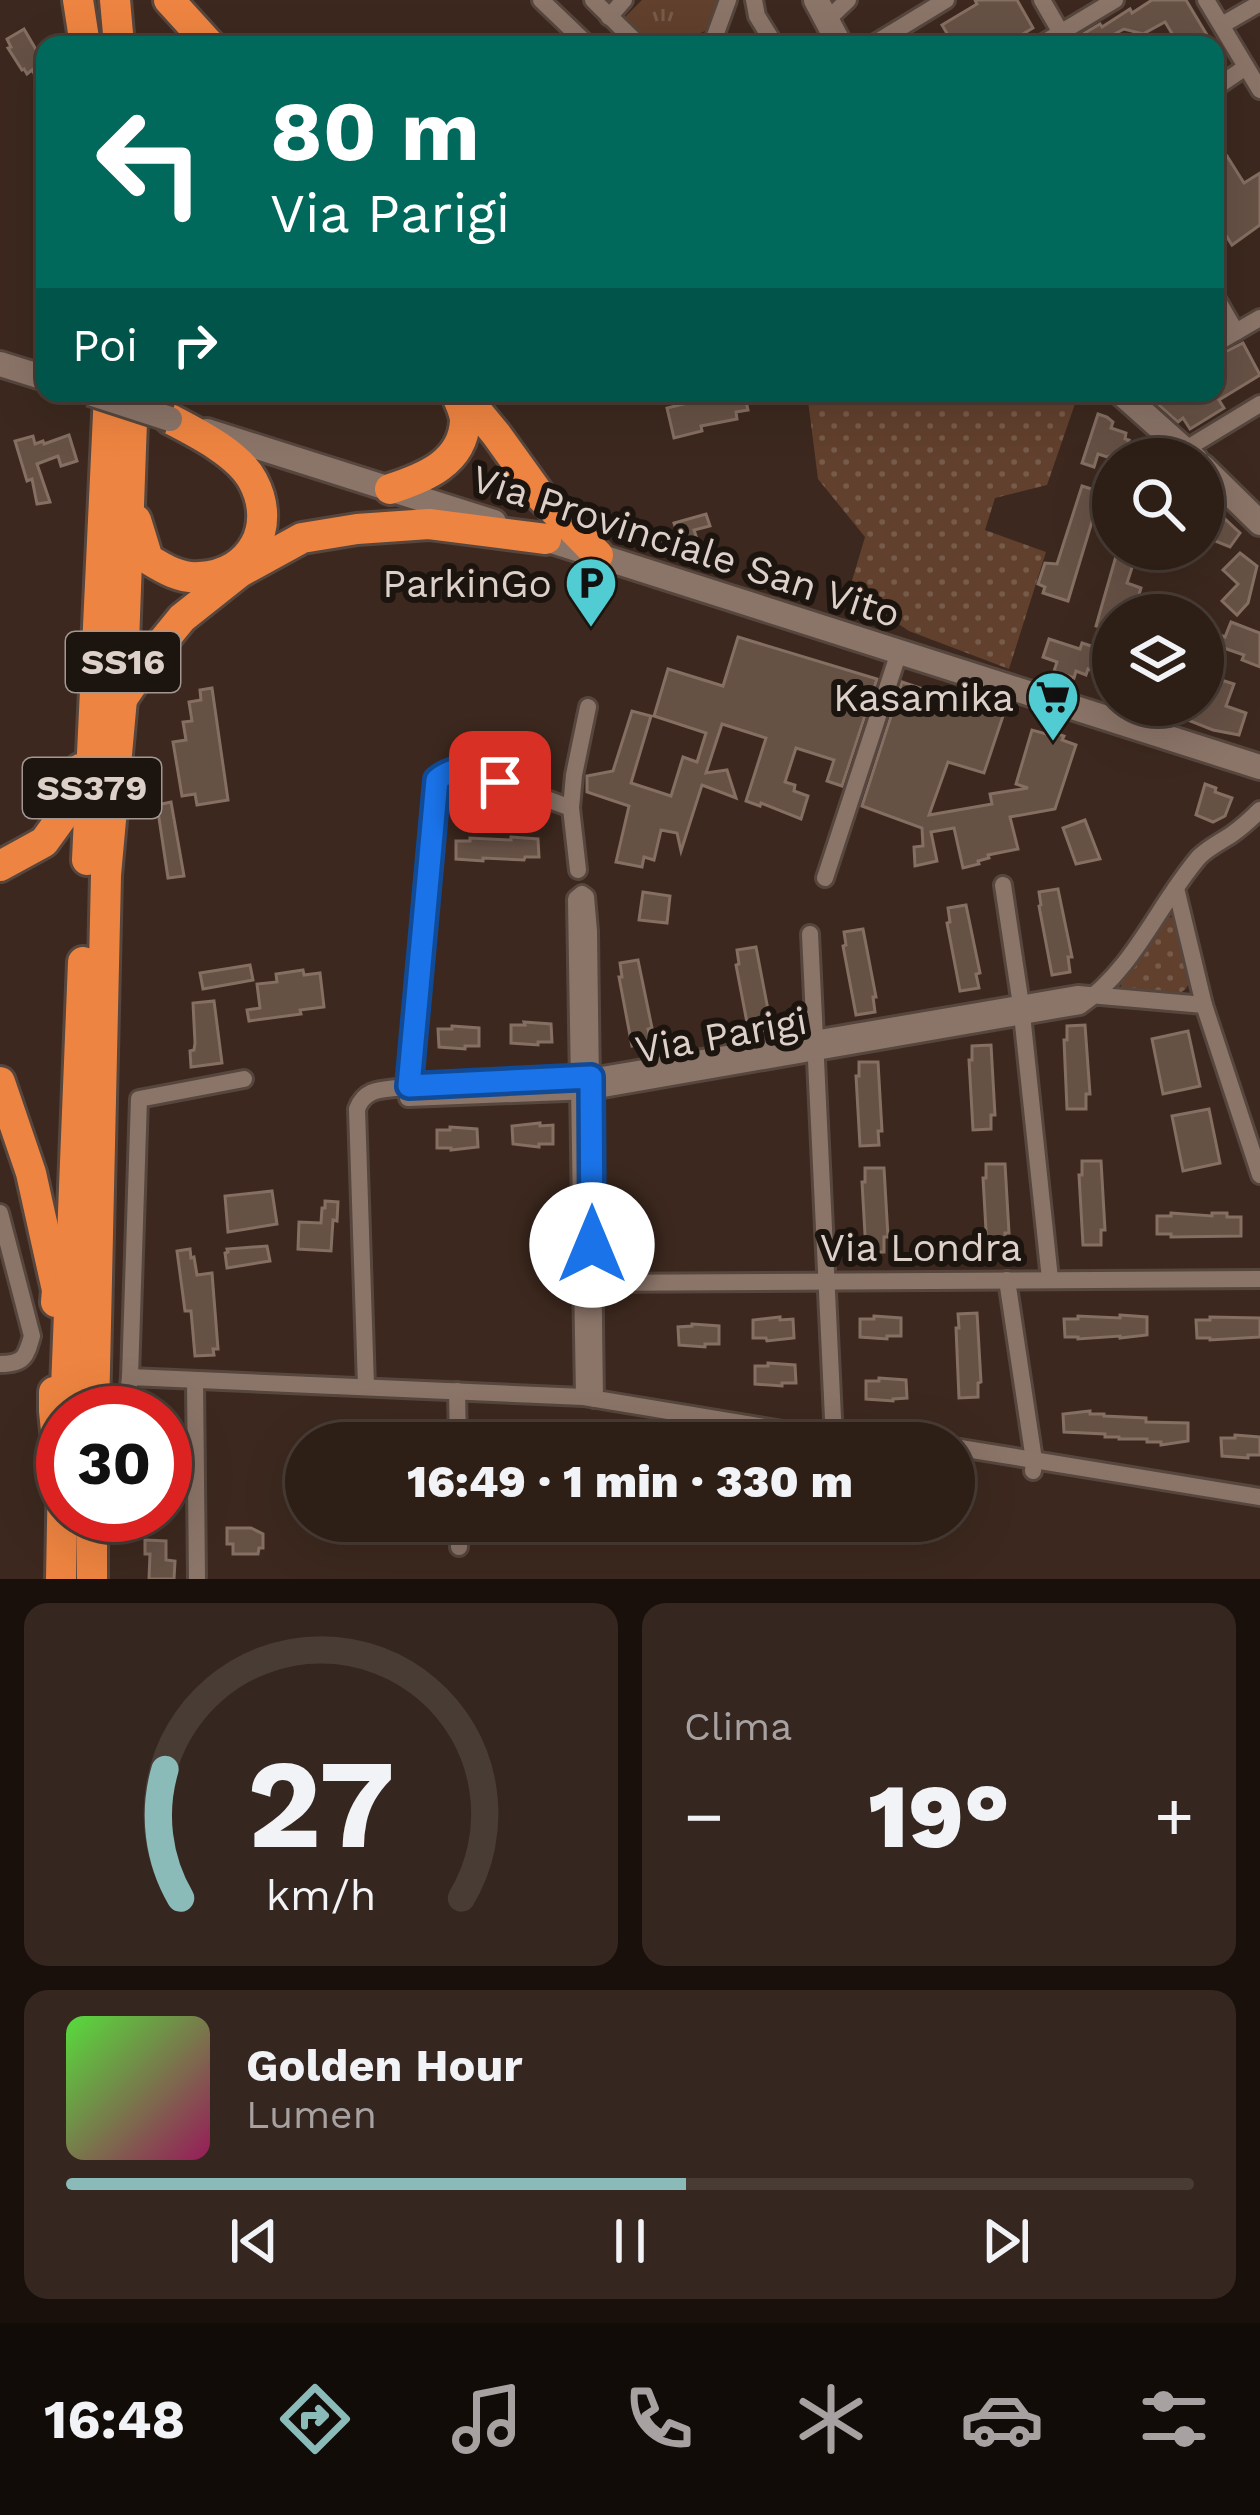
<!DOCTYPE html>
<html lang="it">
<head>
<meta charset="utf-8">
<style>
	body { margin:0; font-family:"Work Sans",sans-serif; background:#35271f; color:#f1f3f6; height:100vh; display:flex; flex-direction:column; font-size:45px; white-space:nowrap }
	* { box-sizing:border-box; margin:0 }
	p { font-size:39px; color:#a7a2a1 }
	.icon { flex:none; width:66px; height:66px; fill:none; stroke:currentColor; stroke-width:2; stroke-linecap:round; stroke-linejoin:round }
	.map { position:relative; height:1579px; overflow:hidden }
	.sheet { display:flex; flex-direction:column; gap:24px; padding:24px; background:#19100c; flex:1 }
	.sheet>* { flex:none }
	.top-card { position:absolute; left:36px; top:36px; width:1188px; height:366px; border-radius:24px; box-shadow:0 12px 48px #0002,0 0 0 3px #483c35; background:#00695c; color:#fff; overflow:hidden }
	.tools { position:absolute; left:1092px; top:438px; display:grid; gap:24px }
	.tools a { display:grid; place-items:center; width:132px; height:132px; border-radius:50%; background:#2d1e16; box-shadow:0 12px 48px #0002,0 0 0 3px #483c35; font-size:60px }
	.speed { position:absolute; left:36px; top:1386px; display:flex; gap:24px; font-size:60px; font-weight:700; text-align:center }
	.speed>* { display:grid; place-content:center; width:156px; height:156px; border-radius:50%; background:#2d1e16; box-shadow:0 12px 48px #0002,0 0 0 3px #483c35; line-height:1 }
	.speed .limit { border:18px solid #d22; background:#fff; color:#111 }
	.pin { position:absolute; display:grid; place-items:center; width:102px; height:102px; color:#fff; margin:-51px; border-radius:24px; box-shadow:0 6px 18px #0006 }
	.me { position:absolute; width:132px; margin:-66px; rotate:0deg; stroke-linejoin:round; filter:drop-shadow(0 0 9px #0008) }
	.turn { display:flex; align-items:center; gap:42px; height:252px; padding:0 36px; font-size:54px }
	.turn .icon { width:156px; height:156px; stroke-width:2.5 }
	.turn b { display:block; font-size:84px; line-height:102px }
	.then { display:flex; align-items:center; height:114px; padding:0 36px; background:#0003; gap:24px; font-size:45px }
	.big { font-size:90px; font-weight:800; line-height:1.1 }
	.sheet .tile { flex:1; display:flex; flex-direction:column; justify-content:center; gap:18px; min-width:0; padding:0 42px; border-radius:24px; background:#35271f }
	.sheet .dial { align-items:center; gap:0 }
	.dial svg { height:312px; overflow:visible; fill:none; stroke:#483c35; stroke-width:7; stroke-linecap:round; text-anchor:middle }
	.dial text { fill:#f1f3f6; stroke:none }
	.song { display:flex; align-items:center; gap:36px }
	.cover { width:144px; height:144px; border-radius:18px; background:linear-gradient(135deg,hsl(110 70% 55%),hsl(330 70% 35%)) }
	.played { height:12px; border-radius:6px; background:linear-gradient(90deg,#8bbbb9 55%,#483c35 55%) }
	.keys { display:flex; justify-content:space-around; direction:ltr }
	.heat { display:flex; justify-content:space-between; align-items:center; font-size:66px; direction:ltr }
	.sheet .tiles { flex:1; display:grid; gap:24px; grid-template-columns:1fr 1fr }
	.tile:last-child { grid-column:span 2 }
	.trip { position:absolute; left:285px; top:1422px; width:690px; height:120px; border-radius:60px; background:#2d1e16; box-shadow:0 12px 48px #0002,0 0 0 3px #483c35; font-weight:800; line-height:120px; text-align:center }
	.tabs { display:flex; height:192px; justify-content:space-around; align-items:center; background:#120c09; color:#a7a2a1 }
	.tabs .icon { width:84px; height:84px }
	.tabs .current { color:#8bbbb9 }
	.tabs b { font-size:54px; color:#f1f3f6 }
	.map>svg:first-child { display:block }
</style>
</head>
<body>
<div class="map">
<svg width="1260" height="1579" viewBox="0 0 1260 1579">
	<defs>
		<pattern id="grass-dots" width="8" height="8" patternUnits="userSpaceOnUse" patternTransform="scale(3)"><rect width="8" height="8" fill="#61402d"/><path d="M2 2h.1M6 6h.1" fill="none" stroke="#775b4a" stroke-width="1.8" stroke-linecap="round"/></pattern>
		<pattern id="park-tufts" width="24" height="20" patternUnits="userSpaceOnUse" patternTransform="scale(3)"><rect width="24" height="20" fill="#61402d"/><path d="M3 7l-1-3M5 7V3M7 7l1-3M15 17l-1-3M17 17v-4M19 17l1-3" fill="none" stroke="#775b4a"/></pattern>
	</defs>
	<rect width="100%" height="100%" fill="#3c281e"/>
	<!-- grass -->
	<g fill="url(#grass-dots)">
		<polygon points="807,393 1073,393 1077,398 1047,485 995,498 985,530 1046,552 1009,669 909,631 888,617 850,602 848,594 865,537 818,479"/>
		<path d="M 1170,917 L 1175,919 L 1191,978 C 1188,986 1186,991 1177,994 L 1121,990 L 1121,978 L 1145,951 L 1162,922 Z"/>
	</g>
	<!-- park -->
	<polygon fill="url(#park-tufts)" points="642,0 718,0 705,31 673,45 647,45 624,24 624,18"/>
	<!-- building -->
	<g fill="#665145" stroke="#856e62" stroke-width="3">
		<polygon points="975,0 1017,0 1033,28 1004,45 954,45 942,25 977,4"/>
		<polygon points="1152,0 1186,0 1213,45 1179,45 1165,22 1143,34 1124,29 1107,38 1112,45 1081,45 1078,37 1100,24 1102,27 1130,9 1132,13"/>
		<polygon points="24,29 45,65 45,92 32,70 27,74 24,69 22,70 8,48 11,47 7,39"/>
		<polygon points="1227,156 1244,183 1260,173 1260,225 1232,245 1215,218 1215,163"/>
		<polygon points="1243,343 1260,375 1219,400 1224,408 1190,429 1183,418 1178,422 1149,396 1154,393 1215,394 1215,357"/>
		<polygon points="711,393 744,393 748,410 736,412 737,419 701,426 702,431 674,438 667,408 712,397"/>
		<polygon points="1098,414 1107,417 1113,422 1111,428 1126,433 1125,439 1129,440 1125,449 1107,457 1098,454 1094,467 1082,463"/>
		<polygon points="69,435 77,461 61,466 58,456 37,464 50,502 37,504 32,479 27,481 15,441 33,436 35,444 43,441 44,444"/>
		<polygon points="1082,486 1101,492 1068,601 1043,593 1045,587 1038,584 1045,563 1057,564"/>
		<polygon points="1211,506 1240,533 1230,547 1203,536"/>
		<polygon points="706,514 710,526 694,530 699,545 661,554 658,542 678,535 674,523"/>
		<polygon points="1118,549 1138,549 1127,583 1141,588 1133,615 1113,615 1113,631 1096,626"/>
		<polygon points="1240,553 1257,566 1248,603 1237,615 1222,601 1238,584 1223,570"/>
		<polygon points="1231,622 1260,633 1260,667 1242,660 1244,655 1215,645 1203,674 1203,628 1225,637"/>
		<polygon points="738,637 877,679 842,786 827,781 834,760 796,748 785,782 795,785 794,791 808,796 801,819 761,803 760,806 746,801 766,738 722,724 706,773 727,770 736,798 702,785 681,851 677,833 661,830 654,860 644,857 642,867 616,862 629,806 587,792 587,776 613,771 632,711 651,716 631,783 671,796 683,757 697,762 706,733 654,716 668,669 723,686"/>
		<polygon points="1049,639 1080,649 1082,643 1113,653 1113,678 1088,669 1086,675 1076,671 1074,678 1054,671 1057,662 1043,657"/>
		<polygon points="1215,678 1234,684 1226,706 1246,713 1239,735 1213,730 1180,717 1184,705 1203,705 1203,699 1208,700"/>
		<polygon points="902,682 1003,716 984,773 948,762 929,815 992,804 990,794 1028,788 1016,784 1032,730 1046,734 1047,730 1064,736 1062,740 1076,745 1055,809 1010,817 1018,849 988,855 989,858 978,861 979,864 963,868 954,828 931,832 937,861 915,866 914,847 923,846 922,828 862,806"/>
		<polygon points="212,688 228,800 197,805 195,794 182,796 173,742 186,740 183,722 192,721 189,702 201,700 200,690"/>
		<polygon points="1205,784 1216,788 1215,792 1232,798 1225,816 1213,822 1196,815"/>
		<polygon points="171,802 184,876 168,878 157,805"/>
		<polygon points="1085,820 1100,859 1076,864 1063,828"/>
		<polygon points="511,837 538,839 539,857 525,857 524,860 483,858 483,861 456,859 456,841 470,841 470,838 511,840"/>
		<polygon points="1058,889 1072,957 1068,957 1070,972 1052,975 1039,906 1041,905 1039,892"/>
		<polygon points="643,892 670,896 667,923 639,920"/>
		<polygon points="966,905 980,973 976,974 979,988 960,991 947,923 950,922 948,908"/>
		<polygon points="863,929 876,997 873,997 875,1012 856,1015 843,946 846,945 844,932"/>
		<polygon points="756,947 769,1015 766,1016 768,1030 749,1033 736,965 739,964 737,950"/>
		<polygon points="638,960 652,1028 648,1029 651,1043 632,1046 619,977 622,977 620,963"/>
		<polygon points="250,965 253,980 203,989 200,973"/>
		<polygon points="303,970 304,975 320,973 324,1007 300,1010 301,1014 249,1021 247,1010 260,1008 257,984 277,982 276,974"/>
		<polygon points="214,1001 222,1063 191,1067 190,1051 194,1050 195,1043 193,1003"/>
		<polygon points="524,1022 551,1024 552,1042 538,1042 538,1045 511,1043 511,1025 525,1025"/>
		<polygon points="1085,1025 1090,1094 1086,1094 1086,1109 1067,1109 1064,1040 1067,1040 1067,1026"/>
		<polygon points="452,1026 479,1028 479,1046 465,1046 465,1049 439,1047 438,1029 452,1029"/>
		<polygon points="1188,1031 1200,1086 1163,1094 1152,1039"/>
		<polygon points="991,1045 995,1115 991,1115 991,1129 973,1130 969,1060 972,1060 972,1046"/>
		<polygon points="859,1062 878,1062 882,1131 878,1131 879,1145 860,1146 856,1076 859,1076"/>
		<polygon points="1209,1109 1220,1163 1183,1171 1172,1116"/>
		<polygon points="540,1123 540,1126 553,1125 553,1144 539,1144 539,1147 513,1144 512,1126"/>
		<polygon points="450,1127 477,1129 478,1147 451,1150 451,1148 437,1148 437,1130 450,1130"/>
		<polygon points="1082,1161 1101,1161 1105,1230 1101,1230 1101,1245 1083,1245 1079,1175 1082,1175"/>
		<polygon points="986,1164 1005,1164 1009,1233 1005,1233 1006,1247 987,1248 983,1178 986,1178"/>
		<polygon points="865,1168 884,1168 888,1237 884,1237 884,1252 866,1252 862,1182 865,1182"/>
		<polygon points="272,1191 277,1224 228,1232 225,1196"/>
		<polygon points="325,1201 338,1202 337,1221 333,1220 331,1251 298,1249 299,1222 321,1223 322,1208 325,1208"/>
		<polygon points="1171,1213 1212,1216 1212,1213 1227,1213 1227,1217 1241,1217 1241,1236 1171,1237 1171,1234 1157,1234 1157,1216 1171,1216"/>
		<polygon points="267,1246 270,1261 227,1268 225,1253 228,1252 227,1249"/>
		<polygon points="190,1249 191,1258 194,1257 197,1275 212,1273 218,1349 213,1349 214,1355 195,1356 191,1311 185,1311 177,1251"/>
		<polygon points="977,1313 981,1382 978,1383 978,1397 959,1398 956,1328 959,1328 958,1314"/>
		<polygon points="1120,1315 1147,1317 1147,1335 1120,1338 1120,1336 1078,1339 1078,1337 1065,1337 1064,1319 1078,1319 1078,1316 1120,1318"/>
		<polygon points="874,1316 901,1318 901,1336 887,1336 887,1339 860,1337 860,1319 874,1319"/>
		<polygon points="780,1317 780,1320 793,1319 794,1338 767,1341 766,1338 753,1338 753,1320"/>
		<polygon points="1210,1317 1260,1318 1260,1337 1210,1340 1210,1338 1197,1338 1196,1320 1210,1320"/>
		<polygon points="692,1324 719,1326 719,1344 705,1344 705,1347 679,1345 678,1327 692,1326"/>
		<polygon points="768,1363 795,1365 796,1383 782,1383 782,1386 755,1384 755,1366 768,1366"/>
		<polygon points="879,1378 906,1380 907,1398 893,1399 893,1401 866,1399 866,1381 879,1381"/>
		<polygon points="1090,1411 1090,1414 1104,1414 1104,1416 1146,1418 1146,1422 1188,1423 1188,1441 1161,1445 1161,1442 1147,1442 1147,1439 1119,1439 1119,1437 1105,1437 1105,1434 1064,1432 1063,1414"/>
		<polygon points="1235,1435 1260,1437 1260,1455 1248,1455 1248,1458 1222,1456 1221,1438 1235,1438"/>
		<polygon points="227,1528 251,1528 263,1534 263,1548 259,1548 258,1554 233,1554 233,1544 227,1544"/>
		<polygon points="145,1540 166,1541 166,1560 175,1561 174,1579 149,1579 150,1554 145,1554"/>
	</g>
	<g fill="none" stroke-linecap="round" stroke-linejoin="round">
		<!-- street casing -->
		<g stroke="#56463d" stroke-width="22">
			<g id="street">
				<polyline points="541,0 588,45"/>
				<polyline points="593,0 639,45"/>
				<polyline points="754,0 757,16 775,45"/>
				<polyline points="1042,0 1068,45"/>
				<polyline points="1206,0 1260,90"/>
				<polyline points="609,17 624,0"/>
				<polyline points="827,20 848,0"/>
				<polyline points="1222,25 1260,3"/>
				<polyline points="709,45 712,44 728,0"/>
				<polyline points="872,45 946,0"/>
				<polyline points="1040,45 1115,0"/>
				<polyline points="1215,88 1246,67"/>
				<polyline points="1215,296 1236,332"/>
				<polyline points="1215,344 1260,318"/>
				<polyline points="1186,449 1260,404"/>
				<polyline points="571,808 574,775 588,707"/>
				<polyline points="825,878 899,652"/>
				<polyline points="1003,885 1021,1005 1050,1279"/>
				<polyline points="1176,888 1204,1005 1260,1175"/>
				<polyline points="810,934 834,1439"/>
				<path d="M 1204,1005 L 1078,994 L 591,1077 L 409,1086 L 408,1098 L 591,1091 L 1080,1006 C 1135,968 1157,906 1199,857 C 1208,848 1220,842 1231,835 C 1241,828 1251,819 1260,810"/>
				<path d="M 0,1213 L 32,1336 C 26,1357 24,1364 0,1364"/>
				<polyline points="1007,1280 1034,1460 1033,1471"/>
				<polyline points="583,1283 1260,1279"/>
				<polyline points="130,1377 584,1397 861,1443"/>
				<polyline points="195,1380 197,1579"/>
				<path d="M 366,1386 L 357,1109 C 366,1085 387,1091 409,1086 L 437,780 L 445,773 L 465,769 L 571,808 L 578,870"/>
				<polyline points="457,1391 458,1443"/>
				<polyline points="584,1397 576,899 582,894 586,897 589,931 595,1399"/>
				<polyline points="126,1413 130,1377 139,1099 244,1079"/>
				<polyline points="849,1431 925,1443"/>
				<polyline points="954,1447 1260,1497"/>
				<polyline points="459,1521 459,1547"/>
			</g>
		</g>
		<!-- secondary casing -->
		<g stroke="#56463d" stroke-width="30">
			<g id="secondary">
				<polyline points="816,0 840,45"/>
				<polyline points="0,364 45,378"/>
				<polyline points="1121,393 1195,459"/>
				<polyline points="207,431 494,522"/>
				<polyline points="1203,467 1260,523"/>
				<polyline points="533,535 1260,767"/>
			</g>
		</g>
		<!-- highway casing -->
		<g stroke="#56463d" stroke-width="36">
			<g id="highway">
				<polyline points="78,0 85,45"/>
				<polyline points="115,0 119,45"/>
				<polyline points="169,0 210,45"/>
				<polyline points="462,393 496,434 542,498 598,555"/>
				<path d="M 390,489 C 424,478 463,463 465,421 C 465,413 459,401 456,393"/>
				<path d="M 136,520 L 148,559 C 164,569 181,579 200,577 C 252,574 277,526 253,481 C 239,454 197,433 170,419"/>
				<polyline points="122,699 155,651 182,618 240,572 302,538 357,529 429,524 546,539"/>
				<polyline points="87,860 109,393"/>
				<polyline points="0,866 44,842 73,802 80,769"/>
				<polyline points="0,1082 31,1173 57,1290 56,1302"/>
				<polyline points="54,1392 54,1411 62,1488"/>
				<polyline points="65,1413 83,962"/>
				<polyline points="94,1413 106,875 122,699 133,393"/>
				<polyline points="61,1579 63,1471"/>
				<polyline points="92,1579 92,1515"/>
			</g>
		</g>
		<!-- street -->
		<use href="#street" stroke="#8b7468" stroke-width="16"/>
		<!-- secondary -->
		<use href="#secondary" stroke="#8b7468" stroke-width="24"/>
		<!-- highway -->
		<use href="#highway" stroke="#ee8441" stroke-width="30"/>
		<!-- secondary-bridge casing -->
		<g stroke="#56463d" stroke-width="30" stroke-linecap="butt">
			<polyline id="secondary-bridge" points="90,393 170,419"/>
		</g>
		<!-- secondary-bridge -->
		<use href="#secondary-bridge" stroke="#8b7468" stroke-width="24"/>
	</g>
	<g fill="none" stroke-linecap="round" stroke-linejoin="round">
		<!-- route casing -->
		<g stroke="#114b97" stroke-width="30">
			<path id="route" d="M 500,782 C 478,773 458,762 437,780 L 409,1086 L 591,1077 L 592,1245"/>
		</g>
		<!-- route -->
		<use href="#route" stroke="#1a73e8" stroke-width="21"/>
	</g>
	<!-- icons -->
	<defs>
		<g id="parking-pin" transform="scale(2.7)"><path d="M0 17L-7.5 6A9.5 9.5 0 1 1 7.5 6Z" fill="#51ccd3" stroke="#1c140f"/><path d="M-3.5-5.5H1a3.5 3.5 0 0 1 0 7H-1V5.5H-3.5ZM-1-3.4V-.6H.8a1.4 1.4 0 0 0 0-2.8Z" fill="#111"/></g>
		<g id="supermarket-pin" transform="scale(2.7)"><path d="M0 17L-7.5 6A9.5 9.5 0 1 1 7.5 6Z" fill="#51ccd3" stroke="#1c140f"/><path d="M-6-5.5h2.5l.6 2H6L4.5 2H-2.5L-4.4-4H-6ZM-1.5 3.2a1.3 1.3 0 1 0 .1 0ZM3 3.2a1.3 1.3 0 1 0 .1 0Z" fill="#111"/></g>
	</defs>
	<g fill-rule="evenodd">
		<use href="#parking-pin" x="591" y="583"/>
		<use href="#supermarket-pin" x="1053" y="697"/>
	</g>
	<g text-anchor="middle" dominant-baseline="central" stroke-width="12" stroke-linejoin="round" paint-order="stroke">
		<!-- shield labels -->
		<g fill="#1c140f" stroke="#a39891" stroke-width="3">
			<rect x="66" y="632" width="114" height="60" rx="9"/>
			<rect x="23" y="758" width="138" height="60" rx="9"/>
		</g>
		<g font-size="36" font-weight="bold" fill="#ddd0c9">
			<text x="123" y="662">SS16</text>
			<text x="92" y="788">SS379</text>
		</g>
		<!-- street labels -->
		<g font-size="39" fill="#ddd0c9" stroke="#1c140f">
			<text transform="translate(686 546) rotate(18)">Via Provinciale San Vito</text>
			<text transform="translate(721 1035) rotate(-10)">Via Parigi</text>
			<text x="921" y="1247">Via Londra</text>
		</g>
		<!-- poi labels -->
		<g font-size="39" fill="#ddd0c9" stroke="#1c140f" text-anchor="end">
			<text x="552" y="583">ParkinGo</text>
			<text x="1014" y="697">Kasamika</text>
		</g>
	</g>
</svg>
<div class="tools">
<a><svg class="icon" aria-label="search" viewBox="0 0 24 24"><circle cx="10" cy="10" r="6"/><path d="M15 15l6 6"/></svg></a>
<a><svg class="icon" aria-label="layers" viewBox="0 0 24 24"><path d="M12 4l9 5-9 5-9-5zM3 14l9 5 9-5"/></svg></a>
</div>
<div class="speed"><div class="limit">30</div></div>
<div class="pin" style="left:500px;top:782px;background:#d93025"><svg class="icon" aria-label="arrive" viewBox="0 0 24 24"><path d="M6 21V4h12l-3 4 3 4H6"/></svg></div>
<svg class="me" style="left:592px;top:1245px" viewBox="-20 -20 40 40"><circle r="19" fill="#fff"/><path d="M0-13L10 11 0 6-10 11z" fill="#1a73e8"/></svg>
<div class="trip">16:49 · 1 min · 330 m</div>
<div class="top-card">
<div class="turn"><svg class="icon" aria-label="left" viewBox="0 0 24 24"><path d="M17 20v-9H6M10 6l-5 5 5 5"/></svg><div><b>80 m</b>Via Parigi</div></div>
<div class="then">Poi<svg class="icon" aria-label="right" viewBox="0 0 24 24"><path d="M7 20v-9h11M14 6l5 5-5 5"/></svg></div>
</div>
</div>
<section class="sheet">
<div class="tiles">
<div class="tile dial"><svg viewBox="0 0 100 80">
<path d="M14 69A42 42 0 1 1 86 69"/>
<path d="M14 69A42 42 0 0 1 10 36" stroke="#8bbbb9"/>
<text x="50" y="56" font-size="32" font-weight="700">27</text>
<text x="50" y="72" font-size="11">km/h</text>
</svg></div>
<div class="tile"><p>Clima</p>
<div class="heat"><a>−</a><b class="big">19°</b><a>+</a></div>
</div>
<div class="tile">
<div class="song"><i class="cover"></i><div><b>Golden Hour</b><p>Lumen</p></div></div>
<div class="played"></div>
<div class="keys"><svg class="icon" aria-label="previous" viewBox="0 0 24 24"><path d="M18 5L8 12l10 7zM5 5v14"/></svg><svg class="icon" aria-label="pause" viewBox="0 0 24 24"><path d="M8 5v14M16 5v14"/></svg><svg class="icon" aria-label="next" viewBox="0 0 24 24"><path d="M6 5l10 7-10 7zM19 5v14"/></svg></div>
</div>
</div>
</section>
<nav class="tabs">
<b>16:48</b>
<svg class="icon current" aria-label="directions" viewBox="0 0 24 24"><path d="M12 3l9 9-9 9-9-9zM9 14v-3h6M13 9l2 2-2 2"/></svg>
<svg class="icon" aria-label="music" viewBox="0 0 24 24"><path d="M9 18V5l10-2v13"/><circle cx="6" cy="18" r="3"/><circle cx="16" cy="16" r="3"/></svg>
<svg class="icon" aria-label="phone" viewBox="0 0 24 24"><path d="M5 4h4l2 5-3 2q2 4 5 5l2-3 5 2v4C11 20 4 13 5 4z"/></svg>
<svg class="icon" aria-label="climate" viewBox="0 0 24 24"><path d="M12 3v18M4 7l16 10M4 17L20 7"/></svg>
<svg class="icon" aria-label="car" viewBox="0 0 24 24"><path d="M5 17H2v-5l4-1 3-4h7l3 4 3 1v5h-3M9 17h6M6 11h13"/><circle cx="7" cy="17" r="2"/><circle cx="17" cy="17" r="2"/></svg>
<svg class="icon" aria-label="filters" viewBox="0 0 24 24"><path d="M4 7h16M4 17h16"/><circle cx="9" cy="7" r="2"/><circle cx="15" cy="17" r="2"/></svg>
</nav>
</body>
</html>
